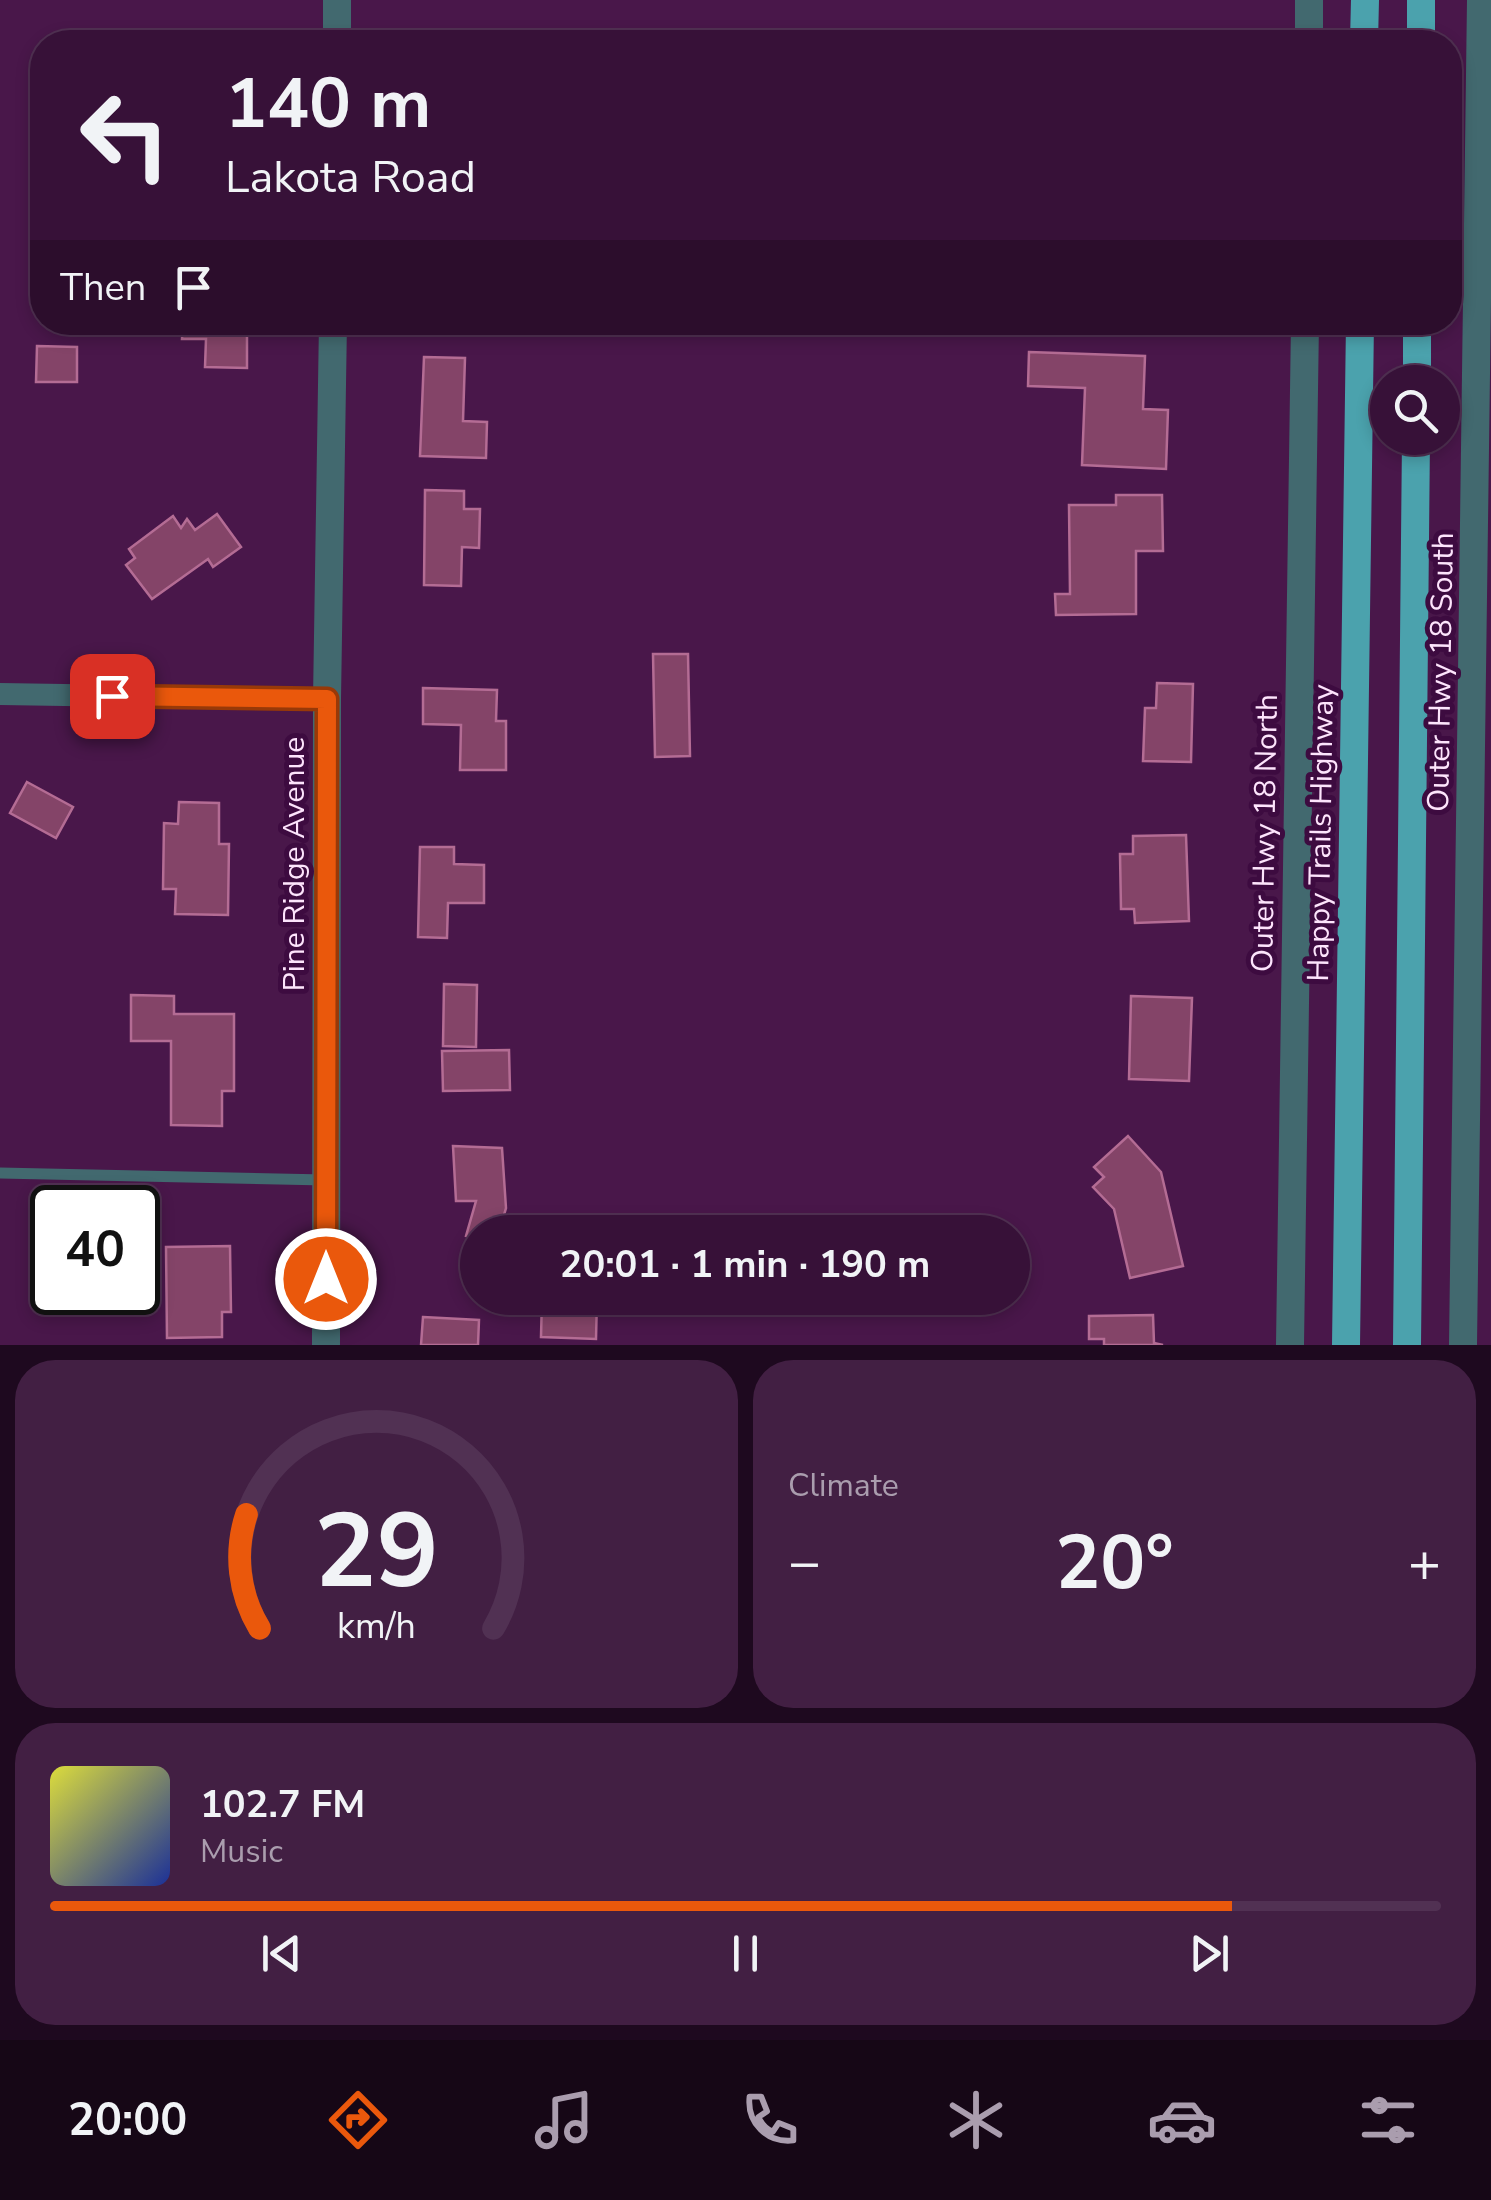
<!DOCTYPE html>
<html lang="en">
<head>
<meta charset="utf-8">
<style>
	body { margin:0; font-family:"Nunito Sans",sans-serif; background:#421f43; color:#f1f3f6; height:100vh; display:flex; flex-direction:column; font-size:38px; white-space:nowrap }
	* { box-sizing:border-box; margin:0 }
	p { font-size:32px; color:#aa9dae }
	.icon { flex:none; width:55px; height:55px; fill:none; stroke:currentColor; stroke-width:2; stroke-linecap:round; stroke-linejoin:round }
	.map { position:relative; height:1345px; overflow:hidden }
	.sheet { display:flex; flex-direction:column; gap:15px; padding:15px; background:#1e091f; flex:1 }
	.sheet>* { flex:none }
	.banner { position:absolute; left:30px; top:30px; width:1432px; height:305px; border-radius:40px; box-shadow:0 5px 15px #0003,0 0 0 2px #513153; background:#371138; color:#f1f3f6; overflow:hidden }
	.controls { position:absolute; left:1370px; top:365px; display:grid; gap:20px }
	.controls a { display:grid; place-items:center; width:90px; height:90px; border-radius:50%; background:#371138; box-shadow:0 5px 15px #0003,0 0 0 2px #513153; font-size:50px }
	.speed { position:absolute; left:30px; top:1185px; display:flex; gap:20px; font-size:50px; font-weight:700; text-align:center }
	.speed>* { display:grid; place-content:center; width:130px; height:130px; border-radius:50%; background:#371138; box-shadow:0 5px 15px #0003,0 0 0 2px #513153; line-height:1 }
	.speed .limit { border:5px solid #111; border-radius:15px; background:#fff; color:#111 }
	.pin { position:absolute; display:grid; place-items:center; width:85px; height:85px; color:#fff; margin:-42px; border-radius:20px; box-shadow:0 5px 15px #0006 }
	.me { position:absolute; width:110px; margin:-55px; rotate:0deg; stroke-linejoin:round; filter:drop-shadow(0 0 8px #0008) }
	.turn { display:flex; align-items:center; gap:35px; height:210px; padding:0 30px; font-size:45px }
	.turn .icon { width:130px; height:130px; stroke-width:2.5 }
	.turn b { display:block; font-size:70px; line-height:85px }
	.then { display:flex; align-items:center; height:95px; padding:0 30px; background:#0003; gap:20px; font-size:38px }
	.big { font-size:75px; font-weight:700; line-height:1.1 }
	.sheet .tile { flex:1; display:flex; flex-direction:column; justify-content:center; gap:15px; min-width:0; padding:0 35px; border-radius:40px; background:#421f43 }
	.sheet .dial { align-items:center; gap:0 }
	.dial svg { height:260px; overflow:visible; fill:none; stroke:#513153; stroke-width:7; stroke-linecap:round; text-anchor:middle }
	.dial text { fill:#f1f3f6; stroke:none }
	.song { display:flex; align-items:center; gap:30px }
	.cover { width:120px; height:120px; border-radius:15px; background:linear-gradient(135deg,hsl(60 70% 55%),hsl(230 70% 35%)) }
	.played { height:10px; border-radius:5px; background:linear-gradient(90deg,#ea580c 85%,#513153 85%) }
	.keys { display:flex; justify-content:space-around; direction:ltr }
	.heat { display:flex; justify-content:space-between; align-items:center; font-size:55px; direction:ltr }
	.sheet .tiles { flex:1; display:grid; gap:15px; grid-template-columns:1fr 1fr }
	.tile:last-child { grid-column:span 2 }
	.trip { position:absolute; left:460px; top:1215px; width:570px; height:100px; border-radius:50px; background:#371138; box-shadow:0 5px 15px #0003,0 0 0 2px #513153; font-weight:700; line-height:100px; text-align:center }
	.tabs { display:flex; height:160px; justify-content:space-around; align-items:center; background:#160716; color:#aa9dae }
	.tabs .icon { width:70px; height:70px }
	.tabs .current { color:#ea580c }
	.tabs b { font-size:45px; color:#f1f3f6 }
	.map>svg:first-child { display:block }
</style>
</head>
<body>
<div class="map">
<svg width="1491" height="1345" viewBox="0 0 1491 1345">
	<rect width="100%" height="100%" fill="#49174a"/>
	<!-- building -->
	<g fill="#844468" stroke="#b46c94" stroke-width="2.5">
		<polygon points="183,322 247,322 247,368 205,367 206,339 182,339"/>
		<polygon points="37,346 77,347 77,382 36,382"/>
		<polygon points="1029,352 1145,356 1143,409 1168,410 1166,469 1082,465 1085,388 1028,386"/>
		<polygon points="424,357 465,358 463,421 487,422 486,458 420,456"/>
		<polygon points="425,490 464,491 464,509 480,509 479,548 462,547 461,586 424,585"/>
		<polygon points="1116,495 1162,495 1163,551 1136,551 1136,614 1056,615 1055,594 1070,594 1069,505 1116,505"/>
		<polygon points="217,514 241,547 213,567 208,559 152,599 126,565 135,558 129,549 173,516 181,528 187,519 195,530"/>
		<polygon points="653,654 688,654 690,756 655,757"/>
		<polygon points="1157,683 1193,684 1191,762 1143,761 1145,708 1156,708"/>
		<polygon points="423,688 497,690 496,721 506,721 506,770 460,770 461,725 423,724"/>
		<polygon points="27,782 73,807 56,838 10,813"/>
		<polygon points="179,802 219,803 219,844 229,844 228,915 175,914 176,889 163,889 164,823 178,824"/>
		<polygon points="1186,835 1189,921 1135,923 1134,909 1121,909 1120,854 1133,854 1133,836"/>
		<polygon points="420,847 454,847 454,864 484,865 484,903 448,903 447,938 418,937"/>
		<polygon points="444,984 477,985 476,1047 443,1046"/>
		<polygon points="131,995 174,996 174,1014 234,1014 234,1091 222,1091 222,1126 171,1125 171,1041 131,1041"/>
		<polygon points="1131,996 1192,998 1189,1081 1129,1079"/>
		<polygon points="509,1050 510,1090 443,1091 442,1051"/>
		<polygon points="1128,1136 1161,1172 1183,1266 1130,1278 1114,1209 1093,1187 1104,1177 1094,1167"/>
		<polygon points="453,1146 502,1148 506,1208 499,1232 478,1232 478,1240 466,1236 476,1201 456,1201"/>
		<polygon points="230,1246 231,1312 222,1312 222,1337 167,1338 166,1247"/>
		<polygon points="542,1298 597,1298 596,1339 541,1337"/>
		<polygon points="1153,1315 1154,1343 1163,1345 1104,1345 1104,1339 1089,1339 1089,1316"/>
		<polygon points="423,1317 479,1320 478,1345 421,1345"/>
	</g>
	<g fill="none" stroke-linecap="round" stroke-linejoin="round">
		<!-- service -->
		<polyline stroke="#42696f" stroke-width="11" points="0,1173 326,1180"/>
		<!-- minor -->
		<polyline stroke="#42696f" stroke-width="22" points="0,694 327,699"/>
		<!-- tertiary -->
		<g stroke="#42696f" stroke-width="28">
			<polyline points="337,42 337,0"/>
			<polyline points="1309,42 1309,0"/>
			<polyline points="326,1345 327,699 333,322"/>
			<polyline points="1290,1345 1305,322"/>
			<polyline points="1463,1345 1481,0"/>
		</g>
		<!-- primary -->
		<g stroke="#4ba2ad" stroke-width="28">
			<polyline points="1364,42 1365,0"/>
			<polyline points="1421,42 1421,0"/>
			<polyline points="1417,382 1417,322"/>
			<polyline points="1346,1345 1360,322"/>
			<polyline points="1407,1345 1416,438"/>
		</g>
	</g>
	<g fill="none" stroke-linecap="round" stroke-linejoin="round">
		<!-- route casing -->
		<g stroke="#983908" stroke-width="25">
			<polyline id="route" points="112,696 327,699 326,1279"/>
		</g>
		<!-- route -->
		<use href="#route" stroke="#ea580c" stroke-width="18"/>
	</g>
	<g text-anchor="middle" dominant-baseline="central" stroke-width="10" stroke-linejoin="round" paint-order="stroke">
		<!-- street labels -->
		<g font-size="30" fill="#fde4fc" stroke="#3d0b40">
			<text transform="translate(1441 672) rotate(-89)">Outer Hwy 18 South</text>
			<text transform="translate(1265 833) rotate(-89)">Outer Hwy 18 North</text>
			<text transform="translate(1321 833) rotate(-89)">Happy Trails Highway</text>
			<text transform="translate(294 864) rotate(-90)">Pine Ridge Avenue</text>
		</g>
	</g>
</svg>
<div class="controls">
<a><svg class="icon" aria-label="search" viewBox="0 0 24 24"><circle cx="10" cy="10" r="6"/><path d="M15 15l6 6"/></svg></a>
</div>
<div class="speed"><div class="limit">40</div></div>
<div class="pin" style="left:112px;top:696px;background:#d93025"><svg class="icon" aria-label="arrive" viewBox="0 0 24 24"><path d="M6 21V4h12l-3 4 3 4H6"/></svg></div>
<svg class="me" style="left:326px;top:1279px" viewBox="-20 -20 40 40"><circle r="17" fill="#ea580c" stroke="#fff" stroke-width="3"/><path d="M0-11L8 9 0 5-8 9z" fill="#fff"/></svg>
<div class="trip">20:01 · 1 min · 190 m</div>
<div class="banner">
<div class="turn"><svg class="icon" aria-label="left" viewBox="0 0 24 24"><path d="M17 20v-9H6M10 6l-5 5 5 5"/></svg><div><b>140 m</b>Lakota Road</div></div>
<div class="then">Then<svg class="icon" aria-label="arrive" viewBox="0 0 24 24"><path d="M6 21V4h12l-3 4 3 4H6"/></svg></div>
</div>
</div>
<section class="sheet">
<div class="tiles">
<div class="tile dial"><svg viewBox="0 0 100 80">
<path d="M14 69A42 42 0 1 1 86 69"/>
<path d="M14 69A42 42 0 0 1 10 34" stroke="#ea580c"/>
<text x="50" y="56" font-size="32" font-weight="700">29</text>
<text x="50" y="72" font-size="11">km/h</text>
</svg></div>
<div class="tile"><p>Climate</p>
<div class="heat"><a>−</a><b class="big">20°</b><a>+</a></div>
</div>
<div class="tile">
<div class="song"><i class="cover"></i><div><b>102.7 FM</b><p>Music</p></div></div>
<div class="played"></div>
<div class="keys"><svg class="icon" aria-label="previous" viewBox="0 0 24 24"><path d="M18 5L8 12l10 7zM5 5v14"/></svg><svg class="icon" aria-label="pause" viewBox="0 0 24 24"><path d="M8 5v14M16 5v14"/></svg><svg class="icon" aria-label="next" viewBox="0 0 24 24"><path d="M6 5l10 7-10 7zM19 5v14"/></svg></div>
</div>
</div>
</section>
<nav class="tabs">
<b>20:00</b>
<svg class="icon current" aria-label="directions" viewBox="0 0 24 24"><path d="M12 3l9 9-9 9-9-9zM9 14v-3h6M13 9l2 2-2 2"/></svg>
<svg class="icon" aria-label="music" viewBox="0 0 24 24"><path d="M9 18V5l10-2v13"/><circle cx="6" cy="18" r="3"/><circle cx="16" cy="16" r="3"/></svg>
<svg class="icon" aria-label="phone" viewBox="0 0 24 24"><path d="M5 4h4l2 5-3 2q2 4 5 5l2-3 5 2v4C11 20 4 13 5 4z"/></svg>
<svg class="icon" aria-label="climate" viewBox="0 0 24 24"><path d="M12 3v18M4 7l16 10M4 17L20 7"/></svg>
<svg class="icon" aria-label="car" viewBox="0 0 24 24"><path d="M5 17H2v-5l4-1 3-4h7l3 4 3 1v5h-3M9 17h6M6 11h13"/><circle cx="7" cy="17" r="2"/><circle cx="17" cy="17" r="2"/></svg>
<svg class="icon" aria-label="filters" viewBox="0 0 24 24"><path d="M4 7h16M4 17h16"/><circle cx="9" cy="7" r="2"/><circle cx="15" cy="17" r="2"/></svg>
</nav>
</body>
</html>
